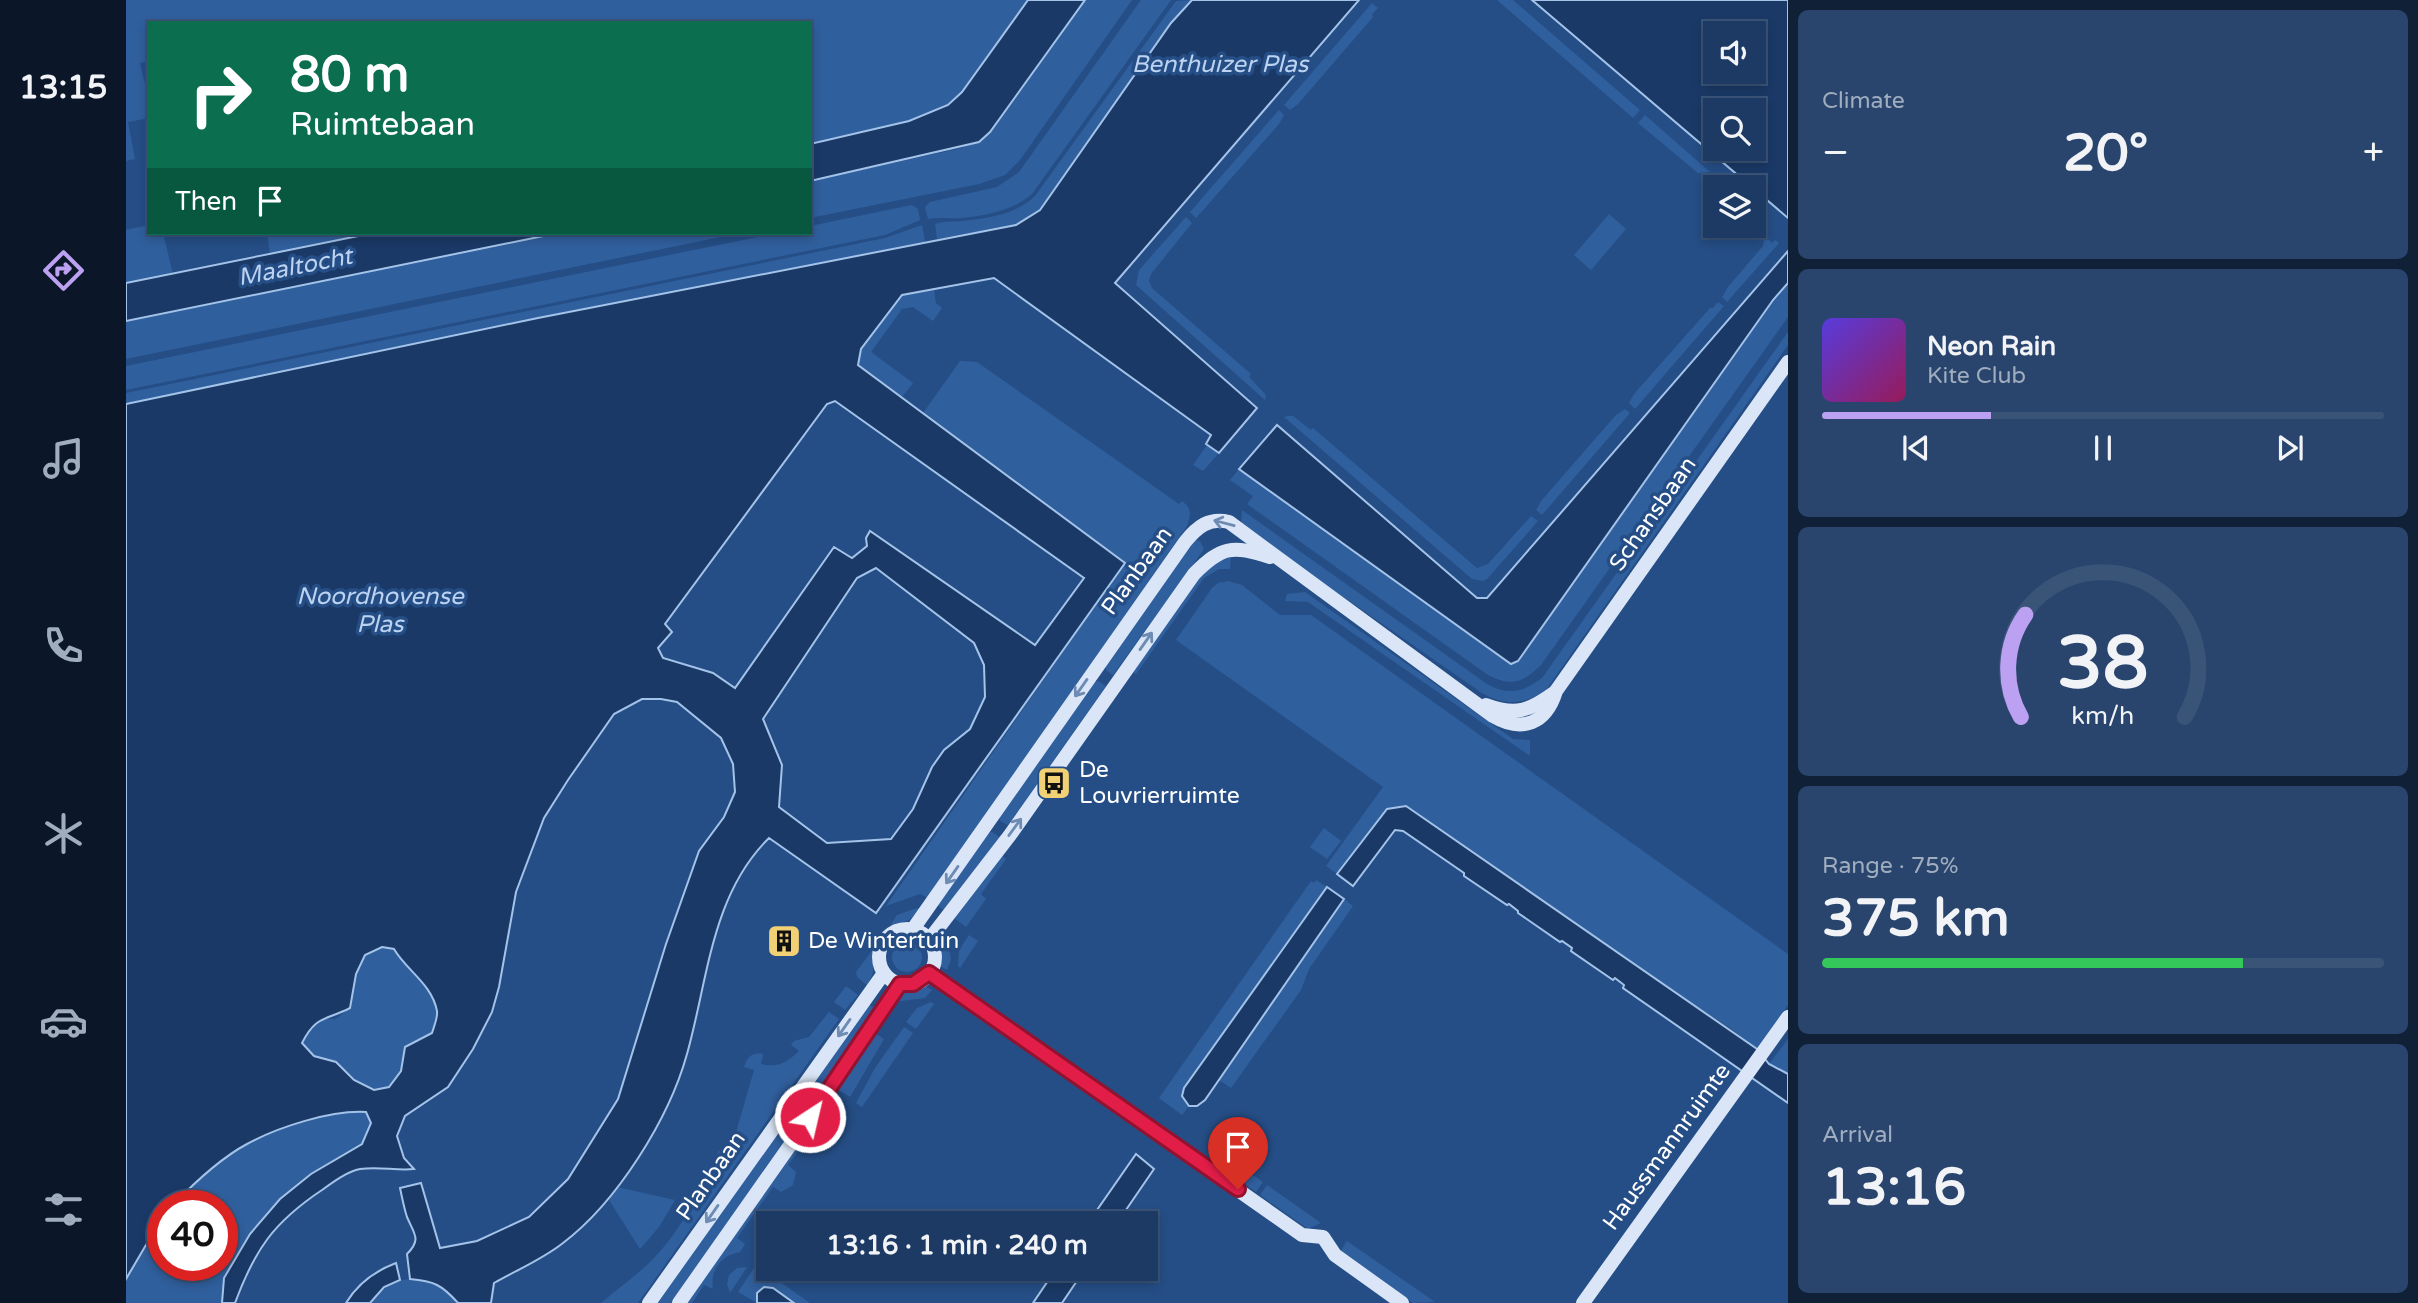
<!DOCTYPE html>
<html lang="en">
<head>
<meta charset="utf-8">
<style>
	body { margin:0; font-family:"Varela Round",sans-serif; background:#29456d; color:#f1f3f6; height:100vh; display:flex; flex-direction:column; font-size:26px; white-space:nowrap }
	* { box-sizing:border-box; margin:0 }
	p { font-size:23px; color:#a0adbf }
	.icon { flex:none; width:38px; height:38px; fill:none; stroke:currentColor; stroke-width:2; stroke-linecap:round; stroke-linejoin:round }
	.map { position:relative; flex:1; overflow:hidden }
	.side { display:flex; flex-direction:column; gap:10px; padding:10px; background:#0f2037; width:630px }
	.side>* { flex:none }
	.hud { position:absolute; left:21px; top:21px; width:665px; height:214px; border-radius:0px; box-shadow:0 4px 10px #0003,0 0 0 2px #3a5478; background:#0b6e4f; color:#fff; overflow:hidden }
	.tools { position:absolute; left:1577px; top:21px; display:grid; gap:14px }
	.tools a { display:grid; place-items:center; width:63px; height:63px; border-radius:0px; background:#1c3a64; box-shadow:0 4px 10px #0003,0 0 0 2px #3a5478; font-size:35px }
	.speed { position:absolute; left:21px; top:1190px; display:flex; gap:14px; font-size:35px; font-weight:700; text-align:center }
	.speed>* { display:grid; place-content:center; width:91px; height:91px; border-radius:50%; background:#1c3a64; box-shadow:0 4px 10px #0003,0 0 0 2px #3a5478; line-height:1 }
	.speed .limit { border:10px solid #d22; background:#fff; color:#111 }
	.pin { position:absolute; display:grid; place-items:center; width:60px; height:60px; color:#fff; margin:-72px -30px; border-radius:50% 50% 50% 0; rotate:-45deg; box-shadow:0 0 7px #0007 }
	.pin .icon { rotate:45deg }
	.me { position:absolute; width:77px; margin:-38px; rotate:35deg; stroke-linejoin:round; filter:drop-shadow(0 0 5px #0008) }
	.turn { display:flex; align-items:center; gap:24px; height:147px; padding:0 28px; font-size:32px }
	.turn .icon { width:91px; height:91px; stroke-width:2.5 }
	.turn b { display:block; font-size:49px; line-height:60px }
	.then { display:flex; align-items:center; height:66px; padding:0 28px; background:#0003; gap:14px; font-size:26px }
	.big { font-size:52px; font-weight:700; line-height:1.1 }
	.side .widget { flex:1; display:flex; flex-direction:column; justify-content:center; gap:10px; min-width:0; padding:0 24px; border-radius:10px; background:#29456d }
	.side .dial { align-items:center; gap:0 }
	.dial svg { height:182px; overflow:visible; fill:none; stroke:#3a5478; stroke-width:7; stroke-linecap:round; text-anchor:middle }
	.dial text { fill:#f1f3f6; stroke:none }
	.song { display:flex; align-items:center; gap:21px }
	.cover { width:84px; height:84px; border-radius:10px; background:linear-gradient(135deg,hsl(250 70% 55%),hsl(330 70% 35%)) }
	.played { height:7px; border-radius:4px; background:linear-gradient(90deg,#bca0f2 30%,#3a5478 30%) }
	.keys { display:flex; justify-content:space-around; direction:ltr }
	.heat { display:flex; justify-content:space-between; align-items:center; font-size:38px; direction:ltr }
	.charge { height:10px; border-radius:5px; background:linear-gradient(90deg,#34c759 75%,#3a5478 0) }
	.trip { position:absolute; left:630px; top:1211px; width:402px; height:70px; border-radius:0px; background:#1c3a64; box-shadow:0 4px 10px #0003,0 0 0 2px #3a5478; font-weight:700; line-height:70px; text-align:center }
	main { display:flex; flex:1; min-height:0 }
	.tabs { display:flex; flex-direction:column; width:126px; justify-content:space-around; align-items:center; background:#0b1728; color:#a0adbf }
	.tabs .icon { width:49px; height:49px }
	.tabs .on { color:#bca0f2 }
	.tabs b { font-size:32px; color:#f1f3f6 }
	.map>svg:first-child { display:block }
</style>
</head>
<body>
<main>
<nav class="tabs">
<b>13:15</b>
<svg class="icon on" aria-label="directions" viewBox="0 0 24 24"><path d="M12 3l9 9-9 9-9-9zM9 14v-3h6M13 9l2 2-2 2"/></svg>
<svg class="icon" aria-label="music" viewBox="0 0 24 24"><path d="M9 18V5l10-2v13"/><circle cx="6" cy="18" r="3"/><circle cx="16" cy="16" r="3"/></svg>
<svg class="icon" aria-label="phone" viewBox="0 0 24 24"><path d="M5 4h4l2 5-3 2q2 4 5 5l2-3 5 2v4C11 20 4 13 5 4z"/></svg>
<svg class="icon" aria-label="climate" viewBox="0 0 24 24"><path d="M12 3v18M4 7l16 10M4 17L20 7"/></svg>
<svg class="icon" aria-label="car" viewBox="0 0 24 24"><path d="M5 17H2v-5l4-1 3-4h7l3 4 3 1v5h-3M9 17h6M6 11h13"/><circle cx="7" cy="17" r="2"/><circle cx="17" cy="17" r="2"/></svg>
<svg class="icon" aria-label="filters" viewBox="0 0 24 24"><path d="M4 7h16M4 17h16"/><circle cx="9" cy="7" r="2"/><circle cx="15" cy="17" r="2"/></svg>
</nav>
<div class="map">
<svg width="1662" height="1303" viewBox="0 0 1662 1303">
	<rect width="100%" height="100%" fill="#254e86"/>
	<!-- green -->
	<g fill="#305f9d">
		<polygon points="0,0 902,0 836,92 822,105 783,121 684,144 684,23 23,23 23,61 14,63 23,101 23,118 2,122 9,159 0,161"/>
		<polygon points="959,0 1006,0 894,160 879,175 853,184 684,218 684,181 836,148 864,132"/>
		<path d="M 1015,0 L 1045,0 L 906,194 C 888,210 860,216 836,218 C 824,219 813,217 802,219 L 799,207 L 804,202 L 871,187 L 893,172 Z"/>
		<path d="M 1066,0 L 1045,23 L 913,210 L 890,225 L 811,239 L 809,224 C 817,221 827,222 836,221 C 862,218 889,215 909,196 L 1050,1 Z"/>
		<polygon points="1371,0 1387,0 1514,110 1507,118"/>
		<polygon points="1246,3 1252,8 1246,14 1247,17 1172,104 1164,110 1158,105"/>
		<polygon points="1153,110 1158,115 1153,124 1070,218 1064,212"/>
		<polygon points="1519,115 1584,172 1572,173 1512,123"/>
		<polygon points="786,205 792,209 794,220 759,235 0,390 0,366 651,233 684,233 684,226"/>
		<polygon points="1483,214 1500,229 1465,270 1448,255"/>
		<polygon points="1060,217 1066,223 1025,274 1023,281 1026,288 1125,374 1123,377 1140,395 1139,400 1010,285 1013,270"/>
		<polygon points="23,225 23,233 37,233 47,274 0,283 0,230"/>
		<polygon points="796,225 799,242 0,404 0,393 759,238"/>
		<polygon points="141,233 247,233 144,254"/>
		<polygon points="432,233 614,233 0,359 0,321"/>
		<polygon points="1639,236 1646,243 1649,240 1653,243 1601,302 1596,297 1602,287 1637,246"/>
		<path d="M 1662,283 L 1662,317 L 1415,665 C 1396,683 1386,687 1362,675 L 1121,504 L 1127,496 L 1104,480 L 1113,469 L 1385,664 L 1392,661 L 1647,300 Z"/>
		<polygon points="808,290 810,303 816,308 807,321 787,307 776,309 745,352 787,383 776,397 732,365 734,349 776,294"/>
		<polygon points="1592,302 1598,306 1509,409 1503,403 1508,394 1584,308 1587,308"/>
		<path d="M 1662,332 L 1662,345 L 1420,690 C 1397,705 1379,706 1356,693 L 1115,526 L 1116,510 L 1361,684 C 1383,696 1397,692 1416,678 Z"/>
		<path d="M 834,361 L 851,362 L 1053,504 L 1056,501 C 1066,509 1065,514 1061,526 L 802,898 L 794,894 L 760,906 L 999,563 L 797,413 Z"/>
		<polygon points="1499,409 1504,413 1416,515 1410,510 1415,501 1490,415"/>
		<polygon points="1162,416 1167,416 1185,430 1187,428 1351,568 1362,564 1405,516 1412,521 1361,579 1357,581 1346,579 1158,417"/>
		<polygon points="1081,445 1093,453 1077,471 1067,465"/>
		<polygon points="1069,540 1074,541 1078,549 987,675 980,670 980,663"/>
		<polygon points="1105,555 1104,569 1093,569 1078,578 1010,674 1004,670 1077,568"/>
		<polygon points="1102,581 1116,585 1154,615 1185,615 1662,954 1662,1005 1631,1049 1604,1028 1261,809 1211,874 1200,866 1257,787 1050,640 1086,588 1092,583"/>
		<polygon points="1179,592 1387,739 1404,740 1404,756 1182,602 1159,601 1161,594"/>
		<polygon points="972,681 980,686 882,825 874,821 873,813 965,683"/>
		<polygon points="1198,828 1215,841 1201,859 1184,847"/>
		<polygon points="866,832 874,837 819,911 811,905 860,833"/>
		<polygon points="875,855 880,859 855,894 860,899 840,927 828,918"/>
		<polygon points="1190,880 1201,887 1058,1088 1056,1096 1063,1106 1056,1115 1033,1098 1185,881 1188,883"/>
		<polygon points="1218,899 1227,906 1183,969 1175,990 1105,1088 1093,1080"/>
		<polygon points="791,908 795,910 783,920 762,929 771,915"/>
		<polygon points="819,929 825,959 821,970 813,965 814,939"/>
		<polygon points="843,935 852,941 834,968 832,966 833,950"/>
		<circle cx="781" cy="957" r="15"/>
		<path d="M 256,947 L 268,949 C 280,970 306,984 311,1011 C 312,1018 308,1026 306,1033 L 279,1047 L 275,1071 L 263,1087 L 247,1090 L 228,1080 L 210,1062 L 188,1056 L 176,1043 L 183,1028 L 194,1019 L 210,1019 L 224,1008 L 230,974 L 239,954 Z"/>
		<polygon points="748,948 747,972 742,986 731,977 730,972"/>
		<polygon points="720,986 732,995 719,1010 708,1002"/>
		<polygon points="799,986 806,990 799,998 767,1002 780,992"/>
		<polygon points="805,1002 808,1004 790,1029 780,1022 791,1008"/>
		<polygon points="742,1004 750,1009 742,1021 545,1303 529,1303"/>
		<path d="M 703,1012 L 713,1019 L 512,1303 L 475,1303 C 491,1289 510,1276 525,1261 C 556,1230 575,1190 593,1150 L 604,1153 L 628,1070 L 618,1067 C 621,1057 626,1052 637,1054 L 635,1064 C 652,1068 660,1063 673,1051 L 665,1045 L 668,1041 L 683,1037 Z"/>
		<polygon points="778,1027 787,1033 736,1107 730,1103 749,1068"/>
		<polygon points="749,1033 758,1039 724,1097 711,1089"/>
		<polygon points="1662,1039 1662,1074 1643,1064"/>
		<path d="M 695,1109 L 708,1118 L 704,1123 L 696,1118 L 662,1165 L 670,1172 L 667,1185 L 655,1192 L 647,1187 L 611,1238 L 619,1244 L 614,1252 C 594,1256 584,1270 587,1289 L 578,1285 L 566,1303 L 560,1303 Z"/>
		<path d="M 219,1111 L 240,1112 L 245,1123 L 236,1144 L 185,1174 L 154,1198 L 124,1234 L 99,1278 L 96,1303 L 0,1303 L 0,1279 L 5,1267 L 37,1216 L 37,1265 L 96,1265 L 96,1206 L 46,1206 C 68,1183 93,1159 121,1144 C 151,1128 186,1119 219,1111 Z"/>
		<polygon points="1111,1164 1137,1182 1130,1192 1104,1174"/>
		<polygon points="1141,1185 1195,1223 1182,1229 1134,1195"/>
		<polygon points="491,1187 549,1200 533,1227 514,1249 483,1200"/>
		<polygon points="1221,1241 1309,1302 1287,1303 1214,1252"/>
		<polygon points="630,1265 684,1303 668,1303 647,1288 630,1297 631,1303 612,1292"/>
		<polygon points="621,1267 604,1293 601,1284 603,1275 611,1268"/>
		<path d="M 284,1279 C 308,1281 316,1285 332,1303 L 244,1303 C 254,1289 267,1280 284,1279 Z"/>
	</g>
	<!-- water -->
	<g fill="#1a3966" stroke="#a4c3e9" stroke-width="2" fill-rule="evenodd">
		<polygon points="902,0 959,0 864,132 853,142 684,181 684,144 783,121 822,105 836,92"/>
		<path d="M 1066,0 L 1233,0 L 989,283 L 1131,408 L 1093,453 L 1080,444 L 1085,435 L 868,278 L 776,295 L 735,349 L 732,365 L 999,563 L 750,913 L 643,838 C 585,895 582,980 561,1054 C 543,1119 491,1202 437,1243 C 417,1259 391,1270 368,1283 L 365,1303 L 332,1303 C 316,1285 308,1281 284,1279 L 281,1254 C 296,1239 288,1234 281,1217 C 278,1208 276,1197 274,1188 L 295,1183 L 314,1248 L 351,1241 L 403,1217 L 442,1179 L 492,1099 L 540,944 L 573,851 L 598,817 L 609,792 L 607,764 L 595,738 L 551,702 L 535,699 L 516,699 L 488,714 L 442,780 L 418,818 L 390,892 L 373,987 L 366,1012 L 347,1049 L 322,1087 L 279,1116 L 271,1136 L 278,1158 L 288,1169 C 270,1171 253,1166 234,1169 C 222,1171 207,1182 196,1190 C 148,1222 129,1249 109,1303 L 96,1303 L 98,1278 L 124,1234 L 154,1199 L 185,1174 L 236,1144 L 245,1123 L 240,1112 C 205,1110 152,1127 121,1144 C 93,1159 68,1183 46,1206 L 37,1206 L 37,1216 L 0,1279 L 0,404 L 412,318 L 890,225 L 914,210 L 1045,23 ZM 709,401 L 958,578 L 909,645 L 744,531 L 740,538 L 741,546 L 726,558 L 708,547 L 609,688 L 587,673 L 537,658 L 532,648 L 546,632 L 539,624 L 701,404 ZM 750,568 L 848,643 L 858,665 L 859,697 L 844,729 L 818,750 L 806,767 L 787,809 L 765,839 L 701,843 L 653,807 L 656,765 L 637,719 L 731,578 ZM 256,947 L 268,949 C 280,970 306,984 311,1011 C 312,1018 308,1026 306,1033 L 279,1047 L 275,1071 L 263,1087 L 248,1090 L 228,1080 L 210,1062 L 188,1056 L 176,1043 C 190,1015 199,1021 224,1008 L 230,974 L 239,955 Z"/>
		<path d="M 1406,0 L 1662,0 L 1662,218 ZM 1589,33 L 1628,33 L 1628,72 L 1589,72 ZM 1589,110 L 1628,110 L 1628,149 L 1589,149 Z"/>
		<polygon points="247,233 432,233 0,321 0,283"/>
		<polygon points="1662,251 1662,283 1647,300 1392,661 1385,664 1113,469 1151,425 1351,598 1361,598"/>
		<polygon points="1280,806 1631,1049 1643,1064 1662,1074 1662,1103 1497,988 1498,985 1489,978 1487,980 1445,951 1446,948 1436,941 1434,942 1392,913 1392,911 1383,904 1381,905 1338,876 1338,873 1277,831 1269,830 1227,886 1211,874 1261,809"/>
		<polygon points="1201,887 1218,899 1079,1100 1071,1106 1063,1106 1056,1096 1058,1088"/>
		<polygon points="1010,1154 1028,1169 991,1223 962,1223"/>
		<path d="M 270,1263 L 274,1280 L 258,1287 L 244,1303 L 220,1303 C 232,1283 249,1271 270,1263 Z"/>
		<polygon points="930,1269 959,1269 936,1303 907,1303"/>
		<polygon points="638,1287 647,1288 668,1303 631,1303 631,1293"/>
	</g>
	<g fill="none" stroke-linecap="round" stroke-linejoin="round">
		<!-- secondary -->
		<g stroke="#dae6f7" stroke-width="14">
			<path d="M 1360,705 C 1390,716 1403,711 1428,693"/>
			<path d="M 787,929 L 1059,542 C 1071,527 1083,517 1103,522 L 1367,716 C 1396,733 1420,724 1430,691 L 1662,362"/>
			<circle cx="781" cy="957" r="28"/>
			<path d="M 803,940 L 884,835 L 1068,574 C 1096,546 1106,545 1144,557"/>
			<polyline points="803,973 1176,1235 1197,1237 1209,1255 1276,1303"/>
			<polyline points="523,1303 758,973"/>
			<polyline points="553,1303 698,1097 773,984"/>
			<polyline points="1457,1303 1662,1017"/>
		</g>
	</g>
	<!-- one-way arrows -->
	<defs><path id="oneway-shaft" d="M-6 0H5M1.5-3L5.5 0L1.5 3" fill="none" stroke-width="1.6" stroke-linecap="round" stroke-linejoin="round" transform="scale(1.75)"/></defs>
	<g stroke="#6d8bb3">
		<use href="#oneway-shaft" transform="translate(1098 523) rotate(-165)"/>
		<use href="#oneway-shaft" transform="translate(1020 641) rotate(-55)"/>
		<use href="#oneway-shaft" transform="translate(955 688) rotate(125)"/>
		<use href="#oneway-shaft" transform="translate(889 827) rotate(-54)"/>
		<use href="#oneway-shaft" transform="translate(826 875) rotate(125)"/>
		<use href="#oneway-shaft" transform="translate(718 1028) rotate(125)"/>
		<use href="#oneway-shaft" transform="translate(586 1214) rotate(125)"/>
	</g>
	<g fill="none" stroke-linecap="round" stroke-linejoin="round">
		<!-- route casing -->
		<g stroke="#92132f" stroke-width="18">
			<polyline id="route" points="684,1117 774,984 787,984 803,973 1112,1189"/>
		</g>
		<!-- route -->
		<use href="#route" stroke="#e11d48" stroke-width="12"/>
	</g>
	<!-- icons -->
	<defs>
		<g id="bus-square" transform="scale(1.75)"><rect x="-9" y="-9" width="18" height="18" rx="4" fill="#f2d074" stroke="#254e86"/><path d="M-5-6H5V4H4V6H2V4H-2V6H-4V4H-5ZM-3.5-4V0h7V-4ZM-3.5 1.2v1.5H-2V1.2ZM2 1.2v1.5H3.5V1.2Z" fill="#111"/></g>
		<g id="building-square" transform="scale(1.75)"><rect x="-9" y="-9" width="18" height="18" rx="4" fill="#f2d074" stroke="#254e86"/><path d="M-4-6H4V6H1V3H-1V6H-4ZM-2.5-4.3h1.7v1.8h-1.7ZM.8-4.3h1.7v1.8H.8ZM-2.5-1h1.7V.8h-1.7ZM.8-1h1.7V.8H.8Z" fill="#111"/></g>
	</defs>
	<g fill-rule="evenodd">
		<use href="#bus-square" x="928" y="783"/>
		<use href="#building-square" x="658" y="941"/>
	</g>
	<g text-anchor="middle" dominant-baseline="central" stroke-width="7" stroke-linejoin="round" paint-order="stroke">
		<!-- street labels -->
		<g font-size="23" fill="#fff" stroke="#254e86">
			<text transform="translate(1527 514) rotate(-55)">Schansbaan</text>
			<text transform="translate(1011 571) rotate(-54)">Planbaan</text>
			<text transform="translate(1541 1147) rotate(-54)">Haussmannruimte</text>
			<text transform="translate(585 1176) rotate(-55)">Planbaan</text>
		</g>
		<!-- poi labels -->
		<g font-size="23" fill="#fff" stroke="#254e86" text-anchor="start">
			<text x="953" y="770">De<tspan x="953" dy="26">Louvrierruimte</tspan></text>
			<text x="682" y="941">De Wintertuin</text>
		</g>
		<!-- water labels -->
		<g font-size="24" font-style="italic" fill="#bbd2f0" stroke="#254e86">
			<text x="1094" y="64">Benthuizer Plas</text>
			<text transform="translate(169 267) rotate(-11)">Maaltocht</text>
			<text x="254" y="596">Noordhovense<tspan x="254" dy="28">Plas</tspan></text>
		</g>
	</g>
</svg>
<div class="tools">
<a><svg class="icon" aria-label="sound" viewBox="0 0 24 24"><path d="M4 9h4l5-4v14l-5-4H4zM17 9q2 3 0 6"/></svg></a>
<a><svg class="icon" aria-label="search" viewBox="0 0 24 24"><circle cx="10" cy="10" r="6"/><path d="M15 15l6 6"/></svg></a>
<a><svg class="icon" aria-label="layers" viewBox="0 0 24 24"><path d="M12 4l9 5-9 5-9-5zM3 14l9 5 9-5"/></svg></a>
</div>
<div class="speed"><div class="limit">40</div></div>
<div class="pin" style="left:1112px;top:1189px;background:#d93025"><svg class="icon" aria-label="arrive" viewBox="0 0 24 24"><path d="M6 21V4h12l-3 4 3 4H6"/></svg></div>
<svg class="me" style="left:684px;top:1117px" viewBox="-20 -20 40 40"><circle r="17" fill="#e11d48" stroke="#fff" stroke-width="3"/><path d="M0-11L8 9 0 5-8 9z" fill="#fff"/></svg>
<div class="trip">13:16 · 1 min · 240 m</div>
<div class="hud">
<div class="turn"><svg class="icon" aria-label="right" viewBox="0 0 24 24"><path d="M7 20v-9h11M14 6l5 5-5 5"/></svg><div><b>80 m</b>Ruimtebaan</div></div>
<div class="then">Then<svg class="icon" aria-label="arrive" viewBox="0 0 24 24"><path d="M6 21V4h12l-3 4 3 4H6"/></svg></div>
</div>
</div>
<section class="side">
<div class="widget"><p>Climate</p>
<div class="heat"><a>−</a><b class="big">20°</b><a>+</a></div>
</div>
<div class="widget">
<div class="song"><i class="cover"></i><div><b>Neon Rain</b><p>Kite Club</p></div></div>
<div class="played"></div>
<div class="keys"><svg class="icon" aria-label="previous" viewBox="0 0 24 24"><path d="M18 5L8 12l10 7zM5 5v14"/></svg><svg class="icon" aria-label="pause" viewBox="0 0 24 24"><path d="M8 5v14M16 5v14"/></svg><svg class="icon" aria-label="next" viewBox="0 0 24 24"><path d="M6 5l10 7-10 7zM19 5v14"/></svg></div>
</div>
<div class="widget dial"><svg viewBox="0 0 100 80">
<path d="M14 69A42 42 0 1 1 86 69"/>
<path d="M14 69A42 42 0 0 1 16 24" stroke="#bca0f2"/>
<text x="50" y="56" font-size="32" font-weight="700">38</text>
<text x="50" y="72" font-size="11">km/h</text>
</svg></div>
<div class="widget"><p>Range · 75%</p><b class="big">375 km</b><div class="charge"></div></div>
<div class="widget"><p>Arrival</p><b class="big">13:16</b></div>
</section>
</main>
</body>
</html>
